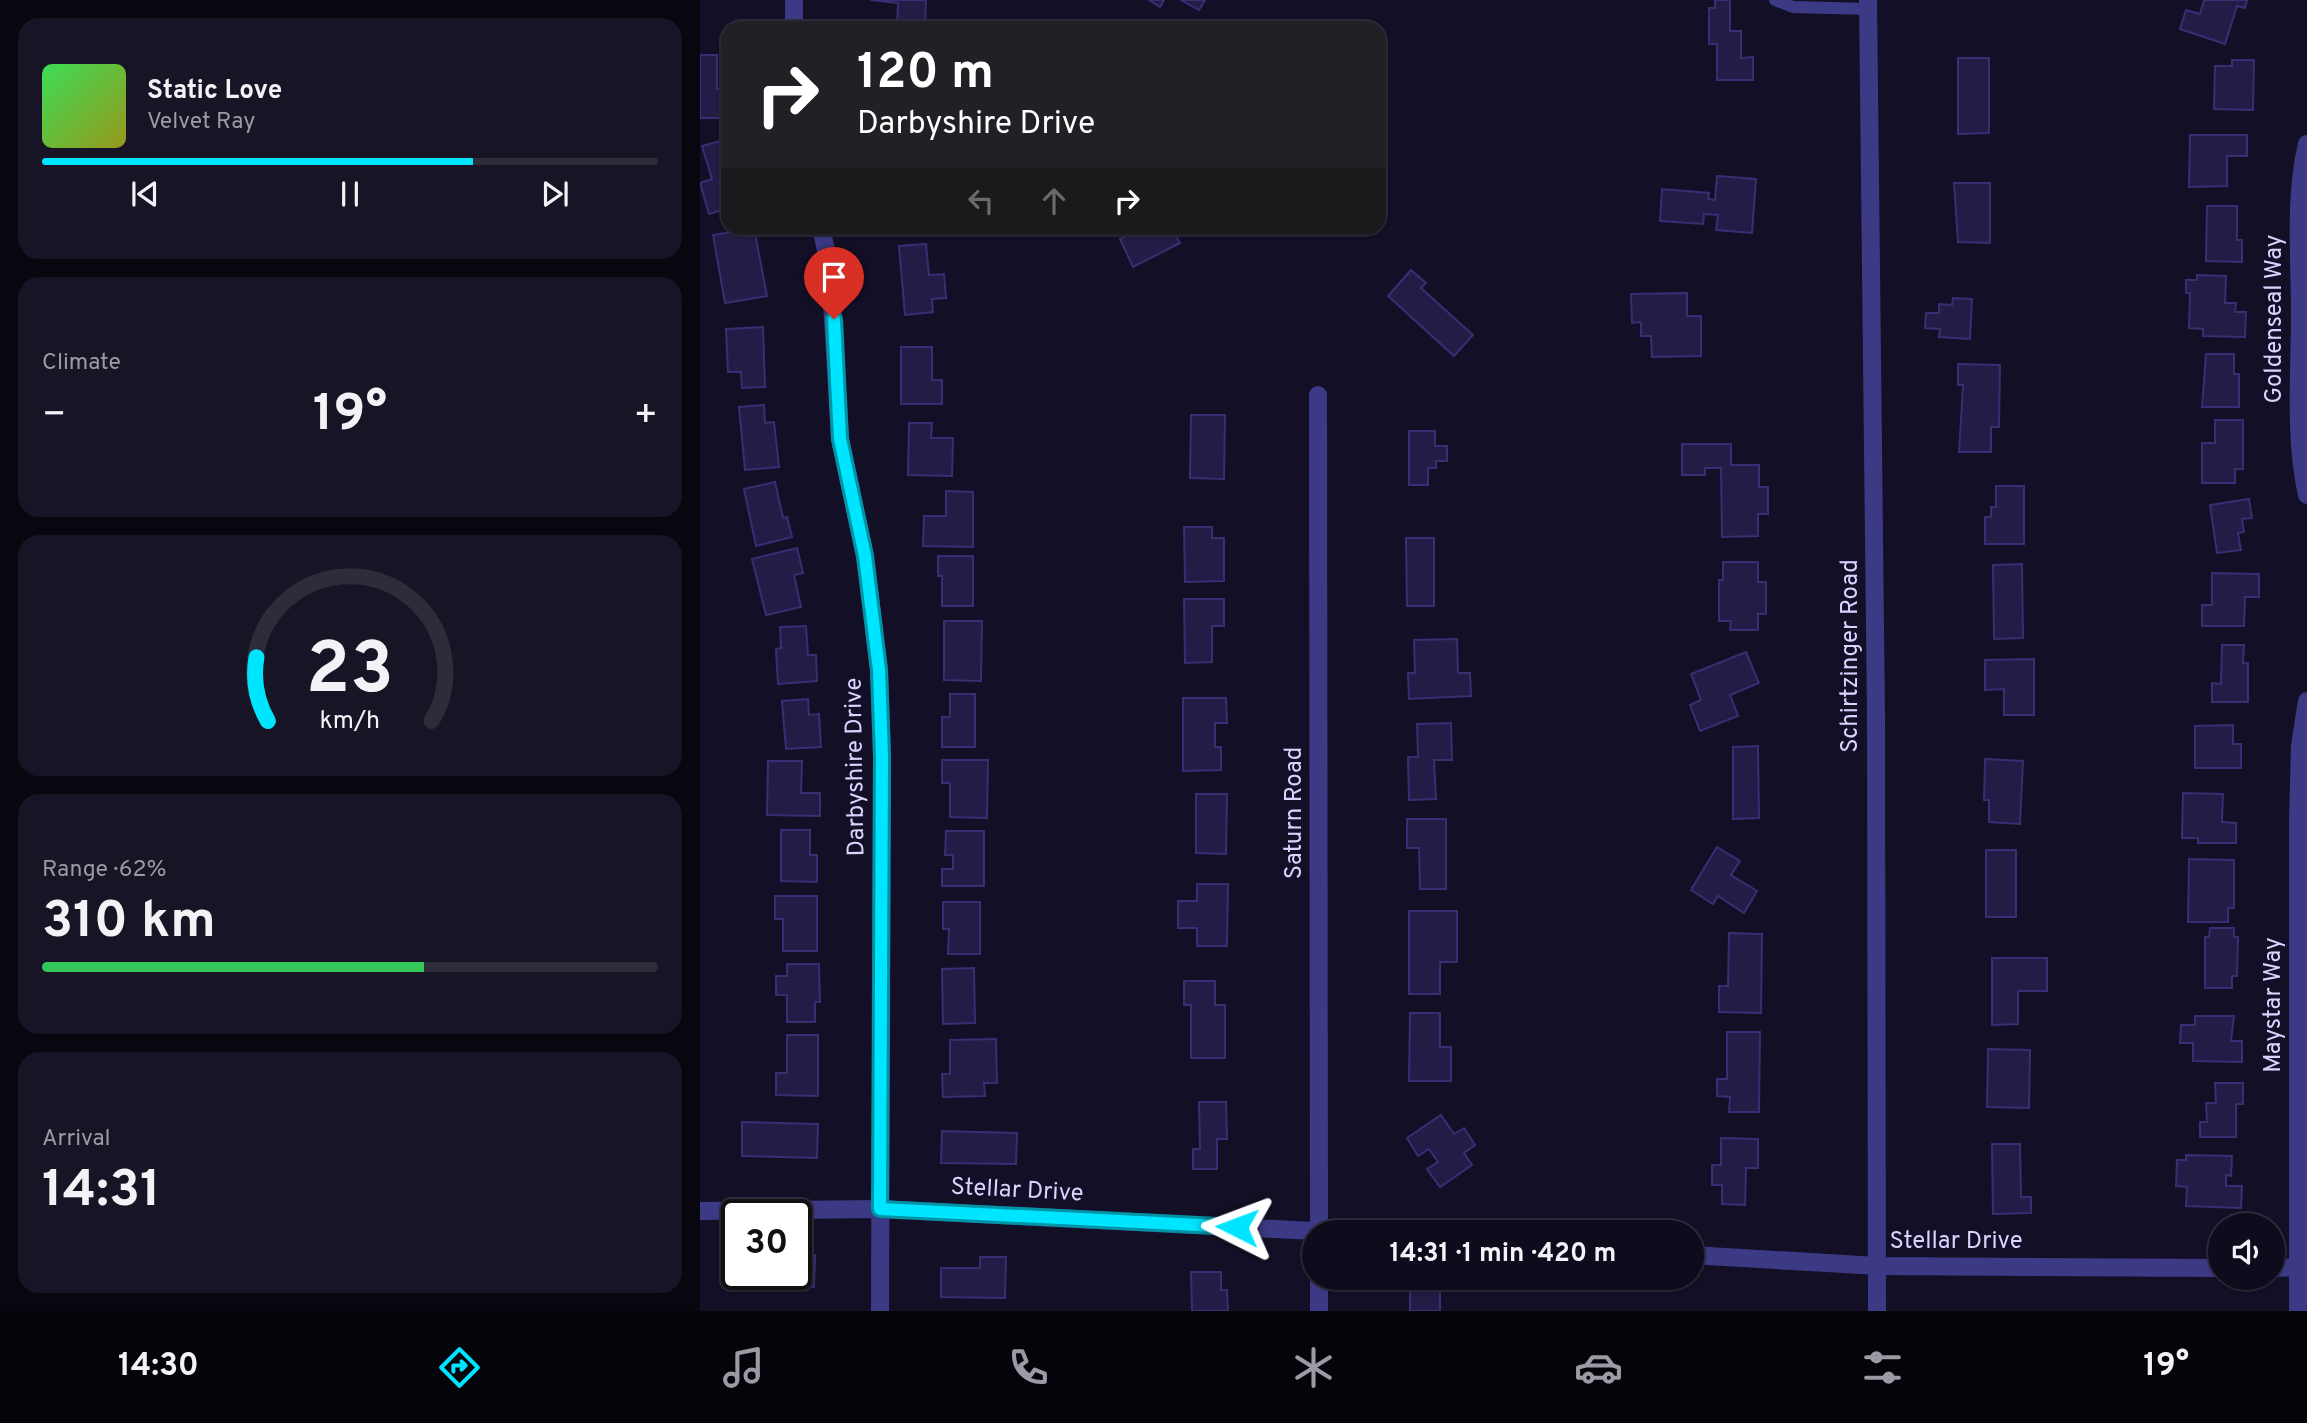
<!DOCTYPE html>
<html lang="en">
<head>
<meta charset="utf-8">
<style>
	body { margin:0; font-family:Overpass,sans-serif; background:#171425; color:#f1f3f6; height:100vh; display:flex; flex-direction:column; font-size:26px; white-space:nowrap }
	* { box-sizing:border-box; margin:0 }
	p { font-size:23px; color:#9b9ba3 }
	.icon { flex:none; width:38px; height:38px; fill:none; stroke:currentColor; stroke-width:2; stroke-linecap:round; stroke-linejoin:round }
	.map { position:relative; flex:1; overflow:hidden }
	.details { display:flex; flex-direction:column; gap:18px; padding:18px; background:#08060f; width:700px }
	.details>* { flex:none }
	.banner { position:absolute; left:21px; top:21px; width:665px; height:214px; border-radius:21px; box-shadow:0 2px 5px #0004,0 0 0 2px #2e2b3b; background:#202124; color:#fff; overflow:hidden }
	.tools { position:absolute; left:1508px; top:1213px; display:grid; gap:14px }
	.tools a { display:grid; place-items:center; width:77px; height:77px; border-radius:50%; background:#0e0b1c; box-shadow:0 2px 5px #0004,0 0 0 2px #2e2b3b; font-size:35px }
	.speed { position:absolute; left:21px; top:1199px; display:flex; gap:14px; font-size:35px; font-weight:700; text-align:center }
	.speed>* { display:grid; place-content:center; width:91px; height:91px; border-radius:50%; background:#0e0b1c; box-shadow:0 2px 5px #0004,0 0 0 2px #2e2b3b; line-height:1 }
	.speed .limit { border:4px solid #111; border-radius:10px; background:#fff; color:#111 }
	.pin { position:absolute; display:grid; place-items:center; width:60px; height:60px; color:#fff; margin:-72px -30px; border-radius:50% 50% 50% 0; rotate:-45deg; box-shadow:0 0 7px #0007 }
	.pin .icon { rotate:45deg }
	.me { position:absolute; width:77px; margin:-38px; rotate:273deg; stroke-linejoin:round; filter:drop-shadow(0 0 5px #0008) }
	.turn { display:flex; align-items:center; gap:24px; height:147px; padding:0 21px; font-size:32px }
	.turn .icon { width:91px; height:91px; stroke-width:2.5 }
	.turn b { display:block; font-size:49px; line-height:60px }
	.lanes { display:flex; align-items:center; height:66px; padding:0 21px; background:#0003; justify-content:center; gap:35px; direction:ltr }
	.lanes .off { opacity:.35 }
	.big { font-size:52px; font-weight:700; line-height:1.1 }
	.details .card { flex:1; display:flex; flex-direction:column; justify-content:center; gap:10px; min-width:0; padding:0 24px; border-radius:21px; background:#171425 }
	.details .dial { align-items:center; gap:0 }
	.dial svg { height:182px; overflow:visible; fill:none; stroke:#2e2b3b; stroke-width:7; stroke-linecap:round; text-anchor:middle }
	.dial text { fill:#f1f3f6; stroke:none }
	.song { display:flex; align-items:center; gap:21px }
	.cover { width:84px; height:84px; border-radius:10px; background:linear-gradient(135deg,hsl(130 70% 55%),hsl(60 70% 35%)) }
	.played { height:7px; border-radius:4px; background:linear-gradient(90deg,#00e5ff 70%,#2e2b3b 70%) }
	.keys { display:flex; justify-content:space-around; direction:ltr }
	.heat { display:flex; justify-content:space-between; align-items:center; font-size:38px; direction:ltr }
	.charge { height:10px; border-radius:5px; background:linear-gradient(90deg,#34c759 62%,#2e2b3b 0) }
	.trip { position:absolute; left:602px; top:1220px; width:402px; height:70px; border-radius:35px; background:#0e0b1c; box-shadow:0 2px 5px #0004,0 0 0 2px #2e2b3b; font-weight:700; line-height:70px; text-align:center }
	.menu { display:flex; height:112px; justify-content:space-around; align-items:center; background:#06040b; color:#9b9ba3 }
	.menu .icon { width:49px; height:49px }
	.menu .on { color:#00e5ff }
	.menu b { font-size:32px; color:#f1f3f6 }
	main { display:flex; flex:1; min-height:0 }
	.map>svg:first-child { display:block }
</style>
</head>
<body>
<main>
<section class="details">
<div class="card">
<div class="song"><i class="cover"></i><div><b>Static Love</b><p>Velvet Ray</p></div></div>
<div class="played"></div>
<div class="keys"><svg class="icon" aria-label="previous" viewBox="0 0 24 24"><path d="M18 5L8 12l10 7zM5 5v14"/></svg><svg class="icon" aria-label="pause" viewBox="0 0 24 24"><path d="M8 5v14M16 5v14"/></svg><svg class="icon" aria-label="next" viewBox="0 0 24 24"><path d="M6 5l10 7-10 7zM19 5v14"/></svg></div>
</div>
<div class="card"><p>Climate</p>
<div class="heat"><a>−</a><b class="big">19°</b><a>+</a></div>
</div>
<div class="card dial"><svg viewBox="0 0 100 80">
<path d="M14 69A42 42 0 1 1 86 69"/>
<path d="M14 69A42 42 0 0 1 9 41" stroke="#00e5ff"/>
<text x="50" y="56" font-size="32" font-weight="700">23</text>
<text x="50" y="72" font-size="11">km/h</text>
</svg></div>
<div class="card"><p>Range · 62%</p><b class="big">310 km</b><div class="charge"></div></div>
<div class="card"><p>Arrival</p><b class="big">14:31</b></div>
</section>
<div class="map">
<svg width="1607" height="1311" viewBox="0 0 1607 1311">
	<rect width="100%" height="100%" fill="#130f26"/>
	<!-- building -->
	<g fill="#241b47" stroke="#3b2d73" stroke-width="2">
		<polygon points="170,0 226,0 225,28 197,28 198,3"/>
		<polygon points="449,0 464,0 460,7"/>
		<polygon points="481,0 505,0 499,10"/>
		<polygon points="1015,0 1030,0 1030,31 1041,31 1041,58 1053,57 1053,80 1017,80 1017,44 1009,44 1009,8 1015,8"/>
		<polygon points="1504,0 1547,0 1545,8 1537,6 1525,44 1480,29 1486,10 1500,14"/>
		<polygon points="0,55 17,55 17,89 23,89 23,118 0,118"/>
		<polygon points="1258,58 1289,58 1289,133 1258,134"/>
		<polygon points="1532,60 1554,60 1553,110 1514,109 1515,66 1532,66"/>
		<polygon points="1490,135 1547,135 1547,156 1527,156 1527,186 1489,187"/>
		<polygon points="28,139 28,208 9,214 0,183 12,179 2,146"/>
		<polygon points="1017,176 1056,179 1052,233 1016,230 1018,215 1004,214 1003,224 960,221 962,189 1009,193 1008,199 1015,200"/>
		<polygon points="1254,183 1290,183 1290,243 1258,242"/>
		<polygon points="1507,206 1537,206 1537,240 1542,240 1542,262 1506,261"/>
		<polygon points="54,228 67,296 25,303 13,235"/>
		<polygon points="443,228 472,228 480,243 433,267 420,239"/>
		<polygon points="226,244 229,275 244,274 246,298 232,299 233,312 205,315 199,246"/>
		<polygon points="711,270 726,283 721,288 773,335 754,356 688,296"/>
		<polygon points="1497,275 1526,276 1525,303 1536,303 1535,312 1546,312 1545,337 1503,336 1503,329 1489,328 1490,293 1486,293 1486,280 1497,280"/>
		<polygon points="987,293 987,316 1001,316 1001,356 952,357 951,336 941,336 941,322 932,323 931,294"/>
		<polygon points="1253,298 1272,299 1270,339 1239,337 1240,329 1225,328 1226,313 1239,313 1239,304 1252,305"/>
		<polygon points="63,327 65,387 42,388 41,372 28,372 26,329"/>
		<polygon points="201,347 232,347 232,380 242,380 242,404 201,404"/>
		<polygon points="1506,354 1534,354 1534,374 1539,374 1539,407 1502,407"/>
		<polygon points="1258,364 1300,365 1299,427 1291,427 1291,452 1259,452 1263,385 1258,385"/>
		<polygon points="64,405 65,423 74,422 79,467 45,470 39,407"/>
		<polygon points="491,415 525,415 524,479 490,478"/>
		<polygon points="1515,420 1543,420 1543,469 1535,469 1535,483 1502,483 1502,443 1515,443"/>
		<polygon points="209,423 232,423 231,438 253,438 252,476 208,475"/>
		<polygon points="709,431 735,431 735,446 747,446 747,461 736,461 736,468 728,468 728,485 709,485"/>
		<polygon points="982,444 1031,444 1031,465 1059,465 1059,487 1068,487 1068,514 1058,514 1058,536 1022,537 1021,468 1005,468 1005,475 982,475"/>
		<polygon points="75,482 83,518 87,517 92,537 56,546 44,489"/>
		<polygon points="1296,486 1324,486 1324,544 1285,544 1285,517 1291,517 1291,507 1296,507"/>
		<polygon points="246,491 273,492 273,547 223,546 224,516 246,516"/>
		<polygon points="1549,499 1552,518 1542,519 1544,532 1538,533 1541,550 1517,553 1510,505"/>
		<polygon points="484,527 512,527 512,538 524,538 524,581 485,582"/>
		<polygon points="706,538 734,538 734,606 707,606"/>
		<polygon points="97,548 103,573 94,575 101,607 66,615 52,559"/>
		<polygon points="238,556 273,556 273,606 242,606 242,576 238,576"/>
		<polygon points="1023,562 1058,562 1058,582 1066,582 1066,614 1058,614 1058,630 1030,630 1031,621 1019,621 1019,580 1023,580"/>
		<polygon points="1322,564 1323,638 1294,639 1293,565"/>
		<polygon points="1512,573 1559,574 1559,597 1545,597 1544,626 1502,626 1502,605 1512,605"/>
		<polygon points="484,599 524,599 524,626 512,626 512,662 485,663"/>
		<polygon points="244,621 282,621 281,681 244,680"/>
		<polygon points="106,626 108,655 116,655 117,681 78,684 76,649 81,648 80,627"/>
		<polygon points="757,639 758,673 770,673 771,696 709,699 708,673 715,673 714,640"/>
		<polygon points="1522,645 1544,645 1543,663 1548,663 1548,702 1512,702 1512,683 1521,684"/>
		<polygon points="1046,652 1059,683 1030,695 1038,716 1000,731 990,705 1001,700 991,674"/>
		<polygon points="1334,659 1334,715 1304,715 1304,689 1285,690 1285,660"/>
		<polygon points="250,694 275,694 275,747 242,747 242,717 250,717"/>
		<polygon points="483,698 526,698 527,723 515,723 515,747 521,747 521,770 483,771"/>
		<polygon points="108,699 109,715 119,714 121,747 86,749 82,701"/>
		<polygon points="751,723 752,760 734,760 736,799 709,800 708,757 718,757 717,724"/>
		<polygon points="1533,725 1533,744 1541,744 1541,768 1495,768 1495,726"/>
		<polygon points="1058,746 1059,818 1033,819 1033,747"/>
		<polygon points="1285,759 1323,761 1320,824 1289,822 1289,800 1284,800"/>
		<polygon points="242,760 288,760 287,818 250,817 250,783 242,783"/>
		<polygon points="68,761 102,761 101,793 120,793 120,816 67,815"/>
		<polygon points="1483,793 1523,794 1522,822 1536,823 1536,843 1498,843 1498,838 1482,838"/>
		<polygon points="496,794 527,794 526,854 496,853"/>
		<polygon points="707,819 746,819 746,889 720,889 719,848 707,848"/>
		<polygon points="81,830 110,830 110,855 117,855 117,882 81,881"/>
		<polygon points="246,831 284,831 284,886 242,886 242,869 253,869 253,855 245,855"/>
		<polygon points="1017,847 1040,861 1031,875 1057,891 1044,913 1018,896 1013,904 991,890"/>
		<rect x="1286" y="850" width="30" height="67"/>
		<polygon points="1489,859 1534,860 1534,908 1528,908 1528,922 1488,922"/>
		<polygon points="497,884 528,884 527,946 497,946 497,928 478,928 478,901 497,901"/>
		<polygon points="75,896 117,896 117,951 83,951 83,919 75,919"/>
		<polygon points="243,902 280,902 280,954 248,954 249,929 243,929"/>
		<polygon points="709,911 757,911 757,962 740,962 740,994 709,994"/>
		<polygon points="1510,928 1534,928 1534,937 1538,937 1537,976 1532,976 1532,988 1505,988 1505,937 1509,937"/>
		<polygon points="1029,933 1062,934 1061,1013 1019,1012 1019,986 1028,986"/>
		<polygon points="1292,958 1347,958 1347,991 1318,991 1318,1024 1292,1025"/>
		<polygon points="87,964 119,964 120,1002 115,1002 115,1022 87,1022 87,995 76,995 76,976 87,976"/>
		<polygon points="274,968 275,1023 243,1024 242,969"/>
		<polygon points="484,981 515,981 515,1005 525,1005 525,1058 491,1058 491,1005 484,1005"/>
		<polygon points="710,1013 740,1013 740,1047 751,1047 751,1081 709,1081"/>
		<polygon points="1495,1016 1534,1016 1531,1041 1542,1041 1542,1062 1493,1061 1493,1043 1480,1043 1481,1025 1495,1025"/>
		<polygon points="1027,1032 1060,1032 1059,1112 1029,1112 1030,1097 1017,1096 1017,1079 1027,1079"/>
		<polygon points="87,1035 118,1035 118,1096 76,1095 76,1073 87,1073"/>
		<polygon points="296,1039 297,1083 284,1083 285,1096 243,1097 242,1074 250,1074 250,1040"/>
		<polygon points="1288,1049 1330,1050 1329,1108 1287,1107"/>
		<polygon points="1515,1083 1543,1083 1543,1104 1536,1104 1536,1137 1500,1137 1500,1122 1507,1122 1506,1103 1516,1103"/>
		<polygon points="499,1102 526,1102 527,1139 517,1139 517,1169 493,1169 493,1149 500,1149"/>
		<polygon points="741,1115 754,1134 764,1128 775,1145 764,1153 772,1165 740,1187 727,1169 738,1162 729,1149 718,1156 707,1138"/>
		<polygon points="42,1122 118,1124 117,1158 42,1156"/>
		<polygon points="242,1131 317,1133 316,1164 241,1163"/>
		<polygon points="1021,1138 1058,1139 1058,1168 1046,1168 1045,1205 1022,1204 1022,1185 1012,1185 1012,1165 1021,1165"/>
		<polygon points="1292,1144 1320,1144 1321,1197 1331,1197 1331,1213 1293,1214"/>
		<polygon points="1486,1155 1532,1156 1531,1176 1526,1175 1526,1186 1542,1186 1541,1208 1486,1206 1487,1187 1476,1186 1477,1160 1486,1160"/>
		<polygon points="96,1255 115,1255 114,1287 51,1286 51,1274 96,1274"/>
		<polygon points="280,1257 306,1257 305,1298 241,1297 241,1268 280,1268"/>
		<polygon points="491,1272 521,1272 521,1290 527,1290 528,1311 492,1311"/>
		<polygon points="710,1280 740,1281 740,1311 710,1311"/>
	</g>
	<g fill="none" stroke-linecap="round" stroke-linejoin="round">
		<!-- service -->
		<polyline stroke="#3d3a85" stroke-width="12" points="1075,0 1093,7 1168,9"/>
		<!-- minor -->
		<g stroke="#3d3a85" stroke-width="18">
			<polyline points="94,0 94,28"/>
			<polyline points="1168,0 1176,716 1177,1311"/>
			<path d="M 1607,144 C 1594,198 1600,258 1600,314 C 1600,373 1594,437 1607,495"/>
			<polyline points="121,228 130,268 140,439 165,556 179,670 182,756 180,1311"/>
			<polyline points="618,395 619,1232"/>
			<polyline points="0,1211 180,1209 632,1232"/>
			<polyline points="992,1255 1177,1266 1521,1268"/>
			<polyline points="1573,1268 1607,1267"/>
			<polyline points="619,1311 619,1278"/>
			<polyline points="1598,1311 1598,820 1600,746 1607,701"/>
		</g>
	</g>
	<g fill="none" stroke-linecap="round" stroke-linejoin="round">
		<!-- route casing -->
		<g stroke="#0095a6" stroke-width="18">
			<polyline id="route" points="134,319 140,439 165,556 179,670 182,756 180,1209 537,1227"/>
		</g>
		<!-- route -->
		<use href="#route" stroke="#00e5ff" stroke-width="12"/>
	</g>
	<g text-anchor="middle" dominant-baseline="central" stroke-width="7" stroke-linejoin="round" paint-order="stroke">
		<!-- street labels -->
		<g font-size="24" fill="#d9d4ff" stroke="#130f26">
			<text transform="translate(1575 319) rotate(-90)">Goldenseal Way</text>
			<text transform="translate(1151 656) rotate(-90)">Schirtzinger Road</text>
			<text transform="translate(156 767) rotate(-91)">Darbyshire Drive</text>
			<text transform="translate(595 813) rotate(-90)">Saturn Road</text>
			<text transform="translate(1574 1005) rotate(-90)">Maystar Way</text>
			<text transform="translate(317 1191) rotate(3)">Stellar Drive</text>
			<text x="1256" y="1242">Stellar Drive</text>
		</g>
	</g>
</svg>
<div class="tools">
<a><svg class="icon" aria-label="sound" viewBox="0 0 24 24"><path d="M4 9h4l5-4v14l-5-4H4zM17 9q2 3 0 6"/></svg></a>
</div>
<div class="speed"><div class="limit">30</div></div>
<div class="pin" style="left:134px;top:319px;background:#d93025"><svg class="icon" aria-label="arrive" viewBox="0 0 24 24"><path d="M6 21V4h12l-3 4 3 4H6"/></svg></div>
<svg class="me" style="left:537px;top:1227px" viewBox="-20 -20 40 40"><path d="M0-17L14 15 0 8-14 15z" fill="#00e5ff" stroke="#fff" stroke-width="4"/></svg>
<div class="trip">14:31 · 1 min · 420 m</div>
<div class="banner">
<div class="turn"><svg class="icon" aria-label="right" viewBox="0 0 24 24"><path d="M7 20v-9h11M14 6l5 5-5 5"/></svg><div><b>120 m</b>Darbyshire Drive</div></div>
<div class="lanes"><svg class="icon off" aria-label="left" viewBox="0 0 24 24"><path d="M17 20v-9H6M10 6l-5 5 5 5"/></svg><svg class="icon off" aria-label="ahead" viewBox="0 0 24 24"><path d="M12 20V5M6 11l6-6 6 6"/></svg><svg class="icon" aria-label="right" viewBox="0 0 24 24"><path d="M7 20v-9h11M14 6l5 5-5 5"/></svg></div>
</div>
</div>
</main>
<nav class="menu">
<b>14:30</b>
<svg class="icon on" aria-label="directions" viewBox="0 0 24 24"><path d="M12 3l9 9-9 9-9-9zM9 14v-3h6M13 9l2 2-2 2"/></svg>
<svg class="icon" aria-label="music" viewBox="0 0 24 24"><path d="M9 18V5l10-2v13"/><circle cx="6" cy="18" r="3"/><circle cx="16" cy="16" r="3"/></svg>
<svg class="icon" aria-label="phone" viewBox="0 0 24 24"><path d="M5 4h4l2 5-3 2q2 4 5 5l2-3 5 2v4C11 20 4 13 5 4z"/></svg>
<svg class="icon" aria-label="climate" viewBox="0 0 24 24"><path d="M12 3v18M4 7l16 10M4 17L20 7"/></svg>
<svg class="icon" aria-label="car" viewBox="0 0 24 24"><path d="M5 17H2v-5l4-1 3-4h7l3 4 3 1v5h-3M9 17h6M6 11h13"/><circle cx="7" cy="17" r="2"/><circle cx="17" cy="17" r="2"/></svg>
<svg class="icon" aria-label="filters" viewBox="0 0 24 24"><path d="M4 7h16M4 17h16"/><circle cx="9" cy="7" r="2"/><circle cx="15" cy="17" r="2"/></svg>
<b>19°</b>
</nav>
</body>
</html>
